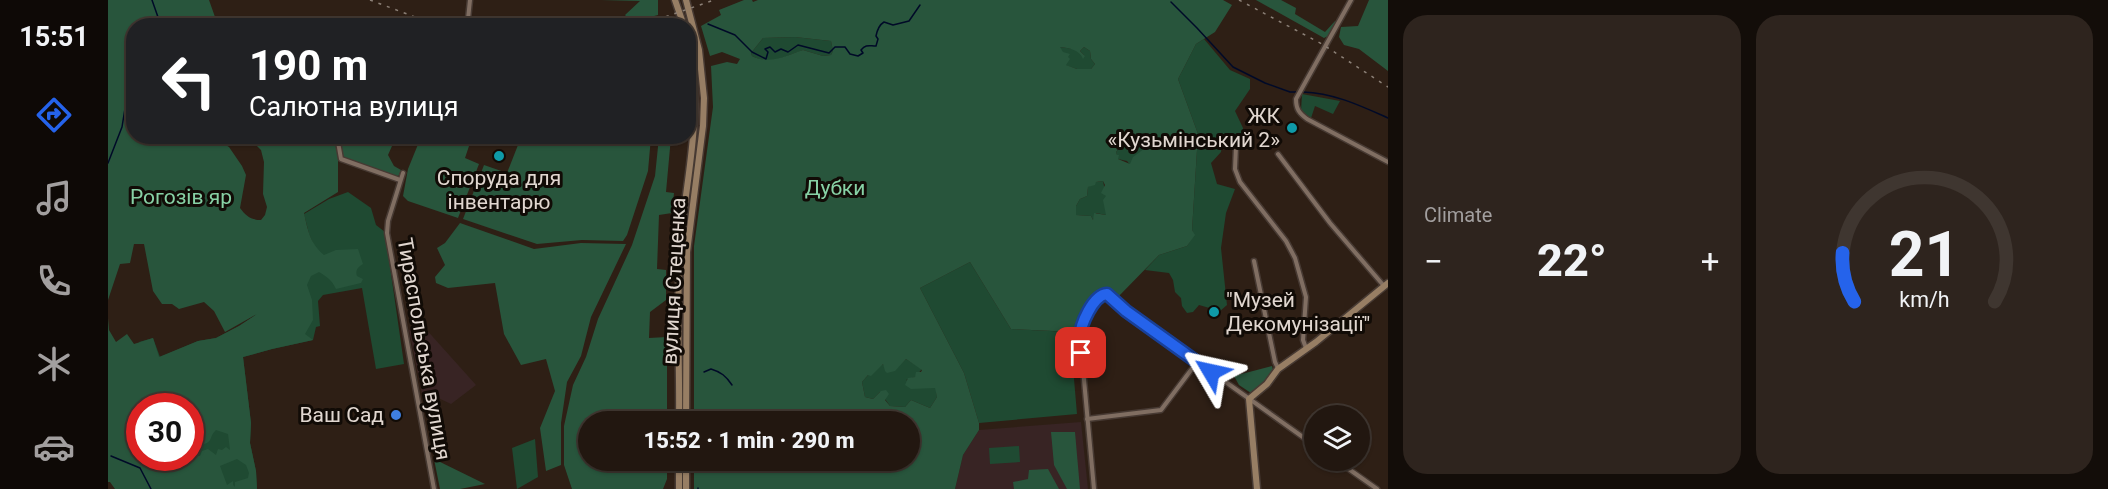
<!DOCTYPE html>
<html lang="en">
<head>
<meta charset="utf-8">
<style>
	body { margin:0; font-family:Roboto,sans-serif; background:#2e241e; color:#f1f3f6; height:100vh; display:flex; flex-direction:column; font-size:22px; white-space:nowrap }
	* { box-sizing:border-box; margin:0 }
	p { font-size:20px; color:#a29f9f }
	.icon { flex:none; width:33px; height:33px; fill:none; stroke:currentColor; stroke-width:2; stroke-linecap:round; stroke-linejoin:round }
	.map { position:relative; flex:1; overflow:hidden }
	.side { display:flex; flex-direction:column; gap:15px; padding:15px; background:#130d09; width:720px }
	.side>* { flex:none }
	.banner { position:absolute; left:18px; top:18px; width:570px; height:126px; border-radius:24px; box-shadow:0 2px 4px #0004,0 0 0 2px #3f3630; background:#202124; color:#fff; overflow:hidden }
	.fabs { position:absolute; left:1196px; top:405px; display:grid; gap:12px }
	.fabs a { display:grid; place-items:center; width:66px; height:66px; border-radius:50%; background:#221710; box-shadow:0 2px 4px #0004,0 0 0 2px #3f3630; font-size:30px }
	.speed { position:absolute; left:18px; top:393px; display:flex; gap:12px; font-size:30px; font-weight:700; text-align:center }
	.speed>* { display:grid; place-content:center; width:78px; height:78px; border-radius:50%; background:#221710; box-shadow:0 2px 4px #0004,0 0 0 2px #3f3630; line-height:1 }
	.speed .limit { border:9px solid #d22; background:#fff; color:#111 }
	.pin { position:absolute; display:grid; place-items:center; width:51px; height:51px; color:#fff; margin:-26px; border-radius:12px; box-shadow:0 3px 9px #0006 }
	.me { position:absolute; width:66px; margin:-33px; rotate:306deg; stroke-linejoin:round; filter:drop-shadow(0 0 4px #0008) }
	.turn { display:flex; align-items:center; gap:21px; height:126px; padding:0 24px; font-size:27px }
	.turn .icon { width:78px; height:78px; stroke-width:2.5 }
	.turn b { display:block; font-size:42px; line-height:51px }
	.big { font-size:45px; font-weight:800; line-height:1.1 }
	.side .widget { flex:1; display:flex; flex-direction:column; justify-content:center; gap:9px; min-width:0; padding:0 21px; border-radius:24px; background:#2e241e }
	.side .dial { align-items:center; gap:0 }
	.dial svg { height:156px; overflow:visible; fill:none; stroke:#3f3630; stroke-width:7; stroke-linecap:round; text-anchor:middle }
	.dial text { fill:#f1f3f6; stroke:none }
	.heat { display:flex; justify-content:space-between; align-items:center; font-size:33px; direction:ltr }
	.side .tiles { flex:1; display:grid; gap:15px; grid-template-columns:repeat(2,1fr) }
	.trip { position:absolute; left:470px; top:411px; width:342px; height:60px; border-radius:30px; background:#221710; box-shadow:0 2px 4px #0004,0 0 0 2px #3f3630; font-weight:800; line-height:60px; text-align:center }
	main { display:flex; flex:1; min-height:0 }
	.menu { display:flex; flex-direction:column; width:108px; justify-content:space-around; align-items:center; background:#0e0906; color:#a29f9f }
	.menu .icon { width:42px; height:42px }
	.menu .selected { color:#2563eb }
	.menu b { font-size:27px; color:#f1f3f6 }
	.map>svg:first-child { display:block }
</style>
</head>
<body>
<main>
<nav class="menu">
<b>15:51</b>
<svg class="icon selected" aria-label="directions" viewBox="0 0 24 24"><path d="M12 3l9 9-9 9-9-9zM9 14v-3h6M13 9l2 2-2 2"/></svg>
<svg class="icon" aria-label="music" viewBox="0 0 24 24"><path d="M9 18V5l10-2v13"/><circle cx="6" cy="18" r="3"/><circle cx="16" cy="16" r="3"/></svg>
<svg class="icon" aria-label="phone" viewBox="0 0 24 24"><path d="M5 4h4l2 5-3 2q2 4 5 5l2-3 5 2v4C11 20 4 13 5 4z"/></svg>
<svg class="icon" aria-label="climate" viewBox="0 0 24 24"><path d="M12 3v18M4 7l16 10M4 17L20 7"/></svg>
<svg class="icon" aria-label="car" viewBox="0 0 24 24"><path d="M5 17H2v-5l4-1 3-4h7l3 4 3 1v5h-3M9 17h6M6 11h13"/><circle cx="7" cy="17" r="2"/><circle cx="17" cy="17" r="2"/></svg>
</nav>
<div class="map">
<svg width="1280" height="489" viewBox="0 0 1280 489">
	<rect width="100%" height="100%" fill="#2e1f15"/>
	<!-- education -->
	<g fill="#382424">
		<polygon points="316,327 368,385 343,404 324,395 314,394 301,330"/>
		<polygon points="973,422 980,489 847,489 855,455 871,430"/>
	</g>
	<!-- green -->
	<g fill="#1f4a32">
		<path d="M 687,37 L 723,41 L 725,51 L 723,55 L 715,56 L 695,50 C 678,56 662,66 644,56 L 643,53 L 655,38 Z"/>
		<polygon points="1096,39 1122,70 1142,79 1142,89 1127,111 1135,128 1135,139 1115,139 1113,152 1103,163 1109,184 1127,189 1118,213 1113,248 1119,305 1112,311 1091,305 1085,312 1079,313 1074,306 1073,298 1067,292 1065,280 1061,273 1037,270 1051,255 1079,246 1086,235 1084,230 1090,134 1070,79 1088,44"/>
		<polygon points="952,47 966,49 977,56 972,51 976,47 982,51 983,59 987,64 983,69 969,69 957,65 960,57 952,51"/>
		<polygon points="1194,94 1232,101 1225,114 1207,106 1203,118 1193,111"/>
		<polygon points="1022,135 1032,136 1040,146 1022,165 1019,161 1010,159 1008,152"/>
		<polygon points="995,181 998,196 998,215 988,213 985,220 983,216 968,215 968,206 972,199 979,196 980,187 988,182"/>
		<polygon points="240,192 263,208 268,225 277,232 296,364 268,369 254,288 215,295 210,301 212,326 208,327 205,340 164,349 135,357 143,423 142,443 148,471 149,489 76,489 82,458 82,406 31,342 45,338 52,357 90,341 108,338 131,326 154,311 186,260 207,248 201,234 196,214 221,199"/>
		<polygon points="862,262 903,329 962,332 969,414 871,423 856,373 812,288"/>
		<polygon points="798,359 814,369 807,377 798,380 828,388 829,397 822,408 803,400 797,407 782,406 772,392 765,399 757,397 754,382 760,375 775,364 780,372 789,367"/>
		<polygon points="427,439 430,477 409,489 404,448"/>
		<polygon points="911,446 912,462 882,464 881,448"/>
	</g>
	<!-- forest -->
	<g fill="#28553c" fill-rule="evenodd">
		<path d="M 0,0 L 101,0 L 107,17 L 108,25 L 26,26 L 26,136 L 105,137 L 121,147 L 134,166 L 138,175 L 132,208 C 138,216 143,220 153,220 L 157,215 L 159,207 L 155,194 L 156,162 L 153,150 L 140,137 L 227,137 L 230,157 L 230,192 L 196,213 C 200,231 202,243 216,255 L 228,250 L 250,249 L 255,264 C 250,267 247,270 249,276 L 255,279 L 253,283 L 228,289 C 224,280 219,277 211,272 L 203,276 L 199,285 L 204,300 L 205,320 L 197,334 L 205,340 L 164,349 L 135,357 L 143,423 L 142,443 L 148,471 L 149,489 L 7,489 L 2,482 L 0,482 L 0,318 L 1,330 L 8,342 L 19,334 L 26,344 L 45,338 L 51,357 L 90,341 L 108,338 L 131,326 L 149,314 L 117,332 L 106,311 L 96,302 L 71,309 L 64,304 L 54,304 L 45,291 L 36,244 L 26,244 L 22,263 L 12,264 L 0,300 ZM 32,406 L 82,406 L 82,458 L 32,458 ZM 108,430 L 120,434 L 122,450 L 118,447 L 114,450 L 110,449 L 108,455 L 100,449 L 94,451 L 92,456 L 85,456 L 90,452 L 88,447 L 86,446 L 89,440 L 91,440 L 93,445 C 106,442 100,438 108,430 ZM 129,459 L 138,465 L 141,473 L 140,478 L 127,482 L 127,487 L 125,485 L 125,481 L 119,485 L 112,466 Z"/>
		<polygon points="493,0 550,0 550,15 523,22 517,15 532,1"/>
		<path d="M 636,0 L 644,0 L 645,2 L 650,0 L 1115,0 L 1124,5 L 1107,32 L 1088,44 L 1070,79 L 1090,134 L 1084,230 L 1087,235 L 1079,246 L 1051,255 L 1010,297 C 985,281 978,313 970,331 L 966,332 L 903,329 L 862,262 L 812,288 L 856,373 L 871,423 L 871,430 L 855,455 L 847,489 L 586,489 L 586,461 L 801,460 L 801,422 L 586,421 L 586,246 L 605,107 L 603,66 L 619,62 L 629,64 L 632,59 L 614,52 L 602,56 L 593,26 L 613,15 L 611,10 ZM 687,37 L 723,41 L 725,51 L 723,55 L 715,56 L 695,50 C 677,56 662,65 644,56 L 643,53 L 655,38 ZM 952,47 C 961,48 972,50 975,59 L 977,56 L 972,51 L 976,47 L 982,51 L 983,59 L 987,64 L 983,69 L 969,69 L 958,65 L 962,59 L 960,57 L 962,54 L 955,52 ZM 1022,135 L 1032,137 L 1040,146 L 1025,157 L 1022,164 L 1010,159 L 1011,155 L 1009,155 L 1008,152 ZM 995,181 L 997,185 L 993,193 L 998,196 L 995,200 L 998,215 L 986,213 L 985,220 L 983,216 L 968,215 L 968,206 L 972,199 L 979,196 L 980,187 L 987,185 L 988,182 ZM 798,359 L 814,370 L 813,372 L 808,372 L 807,377 L 800,378 L 797,385 L 803,389 L 827,388 L 829,397 L 822,408 L 803,400 L 797,407 L 782,406 L 777,400 L 781,394 L 778,390 L 773,391 L 765,399 L 757,397 L 754,382 L 760,375 L 763,376 L 775,364 L 777,371 L 779,373 L 787,371 Z"/>
		<polygon points="1148,0 1173,0 1188,8 1187,14 1217,32 1227,21 1229,23 1222,35 1216,38"/>
		<polygon points="1261,0 1280,0 1280,71 1251,49 1236,45 1231,37 1233,27 1250,26"/>
		<polygon points="231,137 288,137 280,155 286,166 293,170 290,177 235,157"/>
		<polygon points="313,137 364,137 357,158 371,164 350,218 300,201 295,196 300,169"/>
		<polygon points="386,137 543,137 540,171 519,235 515,241 474,240 429,244 355,219 376,165 399,173 410,145"/>
		<polygon points="551,137 563,137 558,192 566,193 564,213 551,215 549,269 558,270 558,300 542,312 541,338 559,337 559,421 480,422 480,460 559,461 559,479 555,489 464,489 456,465 456,426 465,385 478,357 490,319 524,245 547,176"/>
		<polygon points="352,223 426,249 473,243 518,244 483,317 473,356 459,382 453,423 453,465 438,471 432,428 447,391 438,359 413,365 396,334 387,283 340,288 328,283 327,277 337,265 329,248 337,243"/>
		<polygon points="1164,366 1165,370 1157,382 1143,393 1131,385 1126,376"/>
		<polygon points="943,432 967,432 972,489 959,489 946,465"/>
		<polygon points="326,459 377,484 352,489 332,489"/>
		<polygon points="940,469 951,489 906,489 905,482 920,479 921,470"/>
	</g>
	<g fill="none" stroke-linecap="round" stroke-linejoin="round">
		<!-- stream -->
		<g stroke="#000a28" stroke-width="1.5">
			<polyline points="44,0 51,20 50,26"/>
			<polyline points="1063,2 1089,28 1125,67 1157,83 1182,92 1188,92"/>
			<path d="M 600,24 L 627,35 L 644,52 L 658,59 L 660,52 L 657,49 L 662,47 L 667,52 L 673,49 L 680,52 L 690,45 L 721,53 L 727,47 L 737,47 L 742,54 L 750,56 L 755,53 L 753,50 C 758,44 761,46 768,46 L 770,39 L 768,36 C 769,31 771,25 776,22 L 785,25 L 801,21 L 812,5"/>
			<path d="M 1195,92 C 1226,93 1253,106 1280,118"/>
			<polyline points="0,163 14,127 21,84 26,79"/>
			<path d="M 596,372 L 603,369 C 613,372 618,376 624,385"/>
			<polyline points="3,456 32,468 43,489"/>
			<polyline points="590,488 590,489"/>
		</g>
		<!-- street casing -->
		<g stroke="#473a33" stroke-width="7">
			<g id="street">
				<path d="M 1243,0 L 1188,99 C 1188,109 1191,113 1199,119 L 1280,162"/>
				<polyline points="360,19 362,0"/>
				<polyline points="229,136 233,159 292,180"/>
				<polyline points="1128,146 1127,169 1132,182 1178,241 1187,258 1198,297 1195,340 1198,348"/>
				<polyline points="1170,154 1222,223 1276,286"/>
				<polyline points="295,173 280,221 279,233 326,489"/>
				<polyline points="1146,261 1167,362 1170,368"/>
				<polyline points="979,419 1053,410 1089,362"/>
				<polyline points="1228,460 1269,489"/>
				<polyline points="986,489 972,336 986,301 995,294 999,294 1018,311 1206,445"/>
			</g>
		</g>
		<!-- secondary casing -->
		<g stroke="#473a33" stroke-width="9">
			<g id="secondary">
				<polyline points="567,0 576,26"/>
				<polyline points="578,0 591,50 596,98 595,126 579,252 578,422"/>
				<path d="M 571,422 C 572,366 568,309 572,253 C 576,181 597,118 580,45"/>
				<polyline points="571,489 571,460"/>
				<polyline points="578,489 578,460"/>
				<polyline points="1149,489 1141,399 1159,384 1170,369 1208,342 1280,283"/>
			</g>
		</g>
		<!-- street -->
		<use href="#street" stroke="#806e62" stroke-width="4"/>
		<!-- secondary -->
		<use href="#secondary" stroke="#977e64" stroke-width="6"/>
		<!-- rail -->
		<g stroke="#8c8077" stroke-width="1.5" stroke-dasharray="3 6" stroke-linecap="butt">
			<polyline points="262,0 307,17 339,26"/>
			<polyline points="1131,0 1214,44 1280,87"/>
			<polyline points="523,26 557,17 606,0"/>
		</g>
	</g>
	<g fill="none" stroke-linecap="round" stroke-linejoin="round">
		<!-- route casing -->
		<g stroke="#184099" stroke-width="15">
			<path id="route" d="M 973,353 C 973,349 972,343 972,338 C 972,325 985,295 999,294 L 1018,311 L 1103,372"/>
		</g>
		<!-- route -->
		<use href="#route" stroke="#2563eb" stroke-width="10"/>
	</g>
	<!-- markers -->
	<g fill="#0f9aa8" stroke="#110b06" stroke-width="2">
		<circle cx="1184" cy="128" r="6"/>
		<circle cx="391" cy="156" r="6"/>
		<circle cx="1106" cy="312" r="6"/>
	</g>
	<circle fill="#3f7fe0" stroke="#110b06" stroke-width="2" cx="288" cy="415" r="6"/>
	<g text-anchor="middle" dominant-baseline="central" stroke-width="6" stroke-linejoin="round" paint-order="stroke">
		<!-- poi labels -->
		<g font-size="21" fill="#e1d7d0" stroke="#110b06" text-anchor="end">
			<text x="1172" y="116">ЖК<tspan x="1172" dy="24">«Кузьмінський 2»</tspan></text>
			<text x="391" y="178" text-anchor="middle">Споруда для<tspan x="391" dy="24">інвентарю</tspan></text>
			<text x="1118" y="300" text-anchor="start">"Музей<tspan x="1118" dy="24">Декомунізації"</tspan></text>
			<text x="276" y="415">Ваш Сад</text>
		</g>
		<!-- park labels -->
		<g font-size="21" fill="#87d1a5" stroke="#110b06">
			<text x="727" y="188">Дубки</text>
			<text x="73" y="197">Рогозів яр</text>
		</g>
		<!-- street labels -->
		<g font-size="21" fill="#e1d7d0" stroke="#110b06">
			<text transform="translate(566 281) rotate(-87)">вулиця Стеценка</text>
			<text transform="translate(316 349) rotate(80)">Тираспольська вулиця</text>
		</g>
	</g>
</svg>
<div class="fabs">
<a><svg class="icon" aria-label="layers" viewBox="0 0 24 24"><path d="M12 4l9 5-9 5-9-5zM3 14l9 5 9-5"/></svg></a>
</div>
<div class="speed"><div class="limit">30</div></div>
<div class="pin" style="left:973px;top:353px;background:#d93025"><svg class="icon" aria-label="arrive" viewBox="0 0 24 24"><path d="M6 21V4h12l-3 4 3 4H6"/></svg></div>
<svg class="me" style="left:1103px;top:372px" viewBox="-20 -20 40 40"><path d="M0-17L14 15 0 8-14 15z" fill="#2563eb" stroke="#fff" stroke-width="4"/></svg>
<div class="trip">15:52 · 1 min · 290 m</div>
<div class="banner">
<div class="turn"><svg class="icon" aria-label="left" viewBox="0 0 24 24"><path d="M17 20v-9H6M10 6l-5 5 5 5"/></svg><div><b>190 m</b>Салютна вулиця</div></div>
</div>
</div>
<section class="side">
<div class="tiles">
<div class="widget"><p>Climate</p>
<div class="heat"><a>−</a><b class="big">22°</b><a>+</a></div>
</div>
<div class="widget dial"><svg viewBox="0 0 100 80">
<path d="M14 69A42 42 0 1 1 86 69"/>
<path d="M14 69A42 42 0 0 1 8 44" stroke="#2563eb"/>
<text x="50" y="56" font-size="32" font-weight="700">21</text>
<text x="50" y="72" font-size="11">km/h</text>
</svg></div>
</div>
</section>
</main>
</body>
</html>
